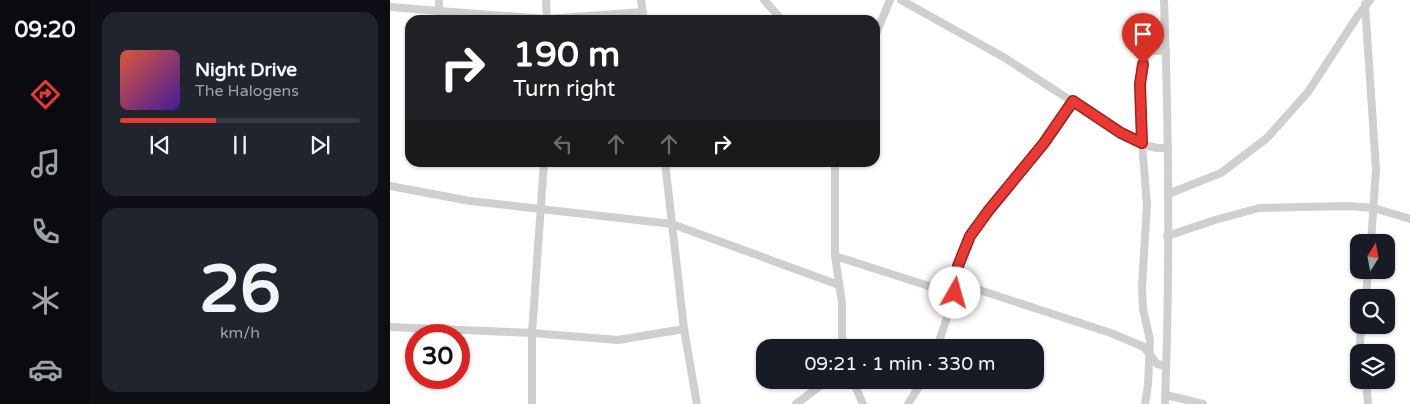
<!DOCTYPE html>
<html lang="en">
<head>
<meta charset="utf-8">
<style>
	body { margin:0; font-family:"Varela Round",sans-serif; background:#20242c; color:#f1f3f6; height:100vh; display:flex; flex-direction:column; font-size:19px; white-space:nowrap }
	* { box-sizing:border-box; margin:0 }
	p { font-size:16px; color:#9ea1a6 }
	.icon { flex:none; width:28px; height:28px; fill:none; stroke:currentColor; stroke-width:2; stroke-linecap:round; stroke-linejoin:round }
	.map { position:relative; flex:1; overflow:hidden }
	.side { display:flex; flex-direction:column; gap:12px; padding:12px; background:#0d0f14; width:300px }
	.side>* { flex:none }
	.guide { position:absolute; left:15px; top:15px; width:475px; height:152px; border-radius:15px; box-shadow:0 1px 4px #0004; background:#202124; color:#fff; overflow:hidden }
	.needle { width:32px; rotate:11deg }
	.controls { position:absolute; left:960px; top:234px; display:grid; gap:10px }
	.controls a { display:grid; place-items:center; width:45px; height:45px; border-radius:10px; background:#171b24; box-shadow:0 1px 4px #0004; font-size:25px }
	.speed { position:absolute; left:15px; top:324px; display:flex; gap:10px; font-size:25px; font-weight:700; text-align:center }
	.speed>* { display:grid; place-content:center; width:65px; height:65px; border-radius:50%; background:#171b24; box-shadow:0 1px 4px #0004; line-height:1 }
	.speed .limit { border:8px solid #d22; background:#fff; color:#111 }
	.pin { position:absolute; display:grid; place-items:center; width:42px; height:42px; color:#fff; margin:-51px -21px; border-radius:50% 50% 50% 0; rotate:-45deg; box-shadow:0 0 5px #0007 }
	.pin .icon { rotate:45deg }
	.me { position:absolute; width:55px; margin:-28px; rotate:7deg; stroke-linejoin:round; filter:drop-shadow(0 0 4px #0008) }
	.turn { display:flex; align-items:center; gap:18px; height:105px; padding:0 25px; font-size:22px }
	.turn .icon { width:65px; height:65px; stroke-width:2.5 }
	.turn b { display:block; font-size:35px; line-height:42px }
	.lanes { display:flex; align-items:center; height:48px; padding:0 25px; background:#0003; justify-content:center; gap:25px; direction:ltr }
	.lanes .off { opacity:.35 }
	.side .card { flex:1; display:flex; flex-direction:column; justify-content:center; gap:8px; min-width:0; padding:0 18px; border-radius:15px; background:#20242c }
	.side .dial { align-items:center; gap:0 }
	.dial b { font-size:65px; line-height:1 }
	.song { display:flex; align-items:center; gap:15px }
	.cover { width:60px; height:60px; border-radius:8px; background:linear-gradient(135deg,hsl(10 70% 55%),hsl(260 70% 35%)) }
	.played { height:5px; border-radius:2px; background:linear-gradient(90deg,#ea3833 40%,#363941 40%) }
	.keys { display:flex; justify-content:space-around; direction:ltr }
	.trip { position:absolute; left:366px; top:339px; width:288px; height:50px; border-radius:15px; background:#171b24; box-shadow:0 1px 4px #0004; font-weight:600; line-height:50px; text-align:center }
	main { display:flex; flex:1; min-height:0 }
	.tabs { display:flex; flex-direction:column; width:90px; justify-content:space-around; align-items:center; background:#090b0e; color:#9ea1a6 }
	.tabs .icon { width:35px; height:35px }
	.tabs .selected { color:#ea3833 }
	.tabs b { font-size:22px; color:#f1f3f6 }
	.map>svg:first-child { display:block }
</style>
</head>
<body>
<main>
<nav class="tabs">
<b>09:20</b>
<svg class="icon selected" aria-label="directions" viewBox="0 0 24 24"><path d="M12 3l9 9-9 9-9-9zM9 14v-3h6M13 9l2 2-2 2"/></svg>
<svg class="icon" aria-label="music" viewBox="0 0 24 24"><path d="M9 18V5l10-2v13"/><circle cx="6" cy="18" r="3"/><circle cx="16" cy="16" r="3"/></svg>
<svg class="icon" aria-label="phone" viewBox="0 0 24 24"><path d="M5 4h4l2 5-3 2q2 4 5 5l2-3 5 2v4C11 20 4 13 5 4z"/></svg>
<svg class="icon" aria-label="climate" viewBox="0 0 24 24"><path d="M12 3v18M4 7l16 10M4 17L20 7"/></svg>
<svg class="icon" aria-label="car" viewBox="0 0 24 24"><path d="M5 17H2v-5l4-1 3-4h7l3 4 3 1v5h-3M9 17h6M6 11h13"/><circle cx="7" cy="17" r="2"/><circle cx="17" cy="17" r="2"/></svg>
</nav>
<section class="side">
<div class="card">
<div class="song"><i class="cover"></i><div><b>Night Drive</b><p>The Halogens</p></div></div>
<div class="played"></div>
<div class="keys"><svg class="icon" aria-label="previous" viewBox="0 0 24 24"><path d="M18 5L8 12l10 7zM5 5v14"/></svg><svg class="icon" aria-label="pause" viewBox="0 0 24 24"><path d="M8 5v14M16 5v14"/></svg><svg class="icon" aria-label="next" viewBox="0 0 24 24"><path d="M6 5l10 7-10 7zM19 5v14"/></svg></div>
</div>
<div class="card dial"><b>26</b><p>km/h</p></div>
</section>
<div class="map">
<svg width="1020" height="404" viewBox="0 0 1020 404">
	<rect width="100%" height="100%" fill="#fff"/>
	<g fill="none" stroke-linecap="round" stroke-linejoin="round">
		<!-- minor -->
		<g stroke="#cfcfcf" stroke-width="8">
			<polyline points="156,0 157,20"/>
			<polyline points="251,0 254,20"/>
			<polyline points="374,0 392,20"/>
			<polyline points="511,0 615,58 731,133 755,145 767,148 778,148"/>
			<path d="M 774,0 C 779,134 780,269 775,404"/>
			<polyline points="975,4 986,169 981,242"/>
			<polyline points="0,7 49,11 49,0"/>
			<polyline points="49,11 157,19 253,12"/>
			<polyline points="485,36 500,0"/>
			<polyline points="275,162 294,329 307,404"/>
			<polyline points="431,162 445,163"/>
			<polyline points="445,162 445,256 452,303 452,348"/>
			<polyline points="0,186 80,201 282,224 449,285"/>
			<polyline points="778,194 831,173 877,138 918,92 967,17 980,0"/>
			<polyline points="777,236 825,220 869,208 958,206 984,208 1020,219"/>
			<polyline points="445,256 545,288 558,287 568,283 721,333 754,347 767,364 776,366"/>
			<polyline points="976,298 978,270"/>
			<polyline points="971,325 970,346 972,352"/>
			<polyline points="0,327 142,333 228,340 294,329"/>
			<polyline points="547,348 568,283 568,266 580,236 599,210 654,143 683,101"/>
			<polyline points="460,380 465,386 473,404"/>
			<polyline points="976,380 978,404"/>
			<polyline points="776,395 813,404"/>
			<polyline points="142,404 142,333 154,162"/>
			<polyline points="406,404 438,380"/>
			<polyline points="518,404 533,380"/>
			<polyline points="755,404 758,385 760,340 753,309 752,287 757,205 752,143 750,84 753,64 757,54 762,51 776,51"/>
		</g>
	</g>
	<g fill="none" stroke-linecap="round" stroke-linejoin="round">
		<!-- route casing -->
		<g stroke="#982421" stroke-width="12">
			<polyline id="route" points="565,293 568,283 568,266 580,236 599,210 654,143 683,101 731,133 752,143 750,84 753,64"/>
		</g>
		<!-- route -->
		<use href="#route" stroke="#ea3833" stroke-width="9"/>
	</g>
</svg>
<div class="controls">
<a><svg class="needle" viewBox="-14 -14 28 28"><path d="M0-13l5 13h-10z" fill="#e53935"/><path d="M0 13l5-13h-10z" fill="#9ea1a6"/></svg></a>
<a><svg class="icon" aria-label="search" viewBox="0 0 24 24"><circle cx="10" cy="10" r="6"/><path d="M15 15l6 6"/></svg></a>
<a><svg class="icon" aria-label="layers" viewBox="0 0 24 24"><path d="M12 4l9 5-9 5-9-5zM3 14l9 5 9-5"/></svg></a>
</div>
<div class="speed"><div class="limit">30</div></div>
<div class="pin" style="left:753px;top:64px;background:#d93025"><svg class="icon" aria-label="arrive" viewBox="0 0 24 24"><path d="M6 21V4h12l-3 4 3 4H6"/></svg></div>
<svg class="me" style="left:565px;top:293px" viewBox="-20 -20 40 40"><circle r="19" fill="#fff"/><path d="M0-13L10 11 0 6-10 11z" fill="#ea3833"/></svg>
<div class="trip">09:21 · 1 min · 330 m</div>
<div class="guide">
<div class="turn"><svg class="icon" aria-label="right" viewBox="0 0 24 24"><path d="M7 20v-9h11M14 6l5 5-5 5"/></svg><div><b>190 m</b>Turn right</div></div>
<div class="lanes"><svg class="icon off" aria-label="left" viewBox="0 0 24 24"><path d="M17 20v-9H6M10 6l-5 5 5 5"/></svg><svg class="icon off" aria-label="ahead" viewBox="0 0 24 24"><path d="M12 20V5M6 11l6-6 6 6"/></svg><svg class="icon off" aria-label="ahead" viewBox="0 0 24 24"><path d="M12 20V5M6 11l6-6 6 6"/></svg><svg class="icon" aria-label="right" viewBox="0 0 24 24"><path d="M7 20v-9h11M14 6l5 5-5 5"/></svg></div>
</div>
</div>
</main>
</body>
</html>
